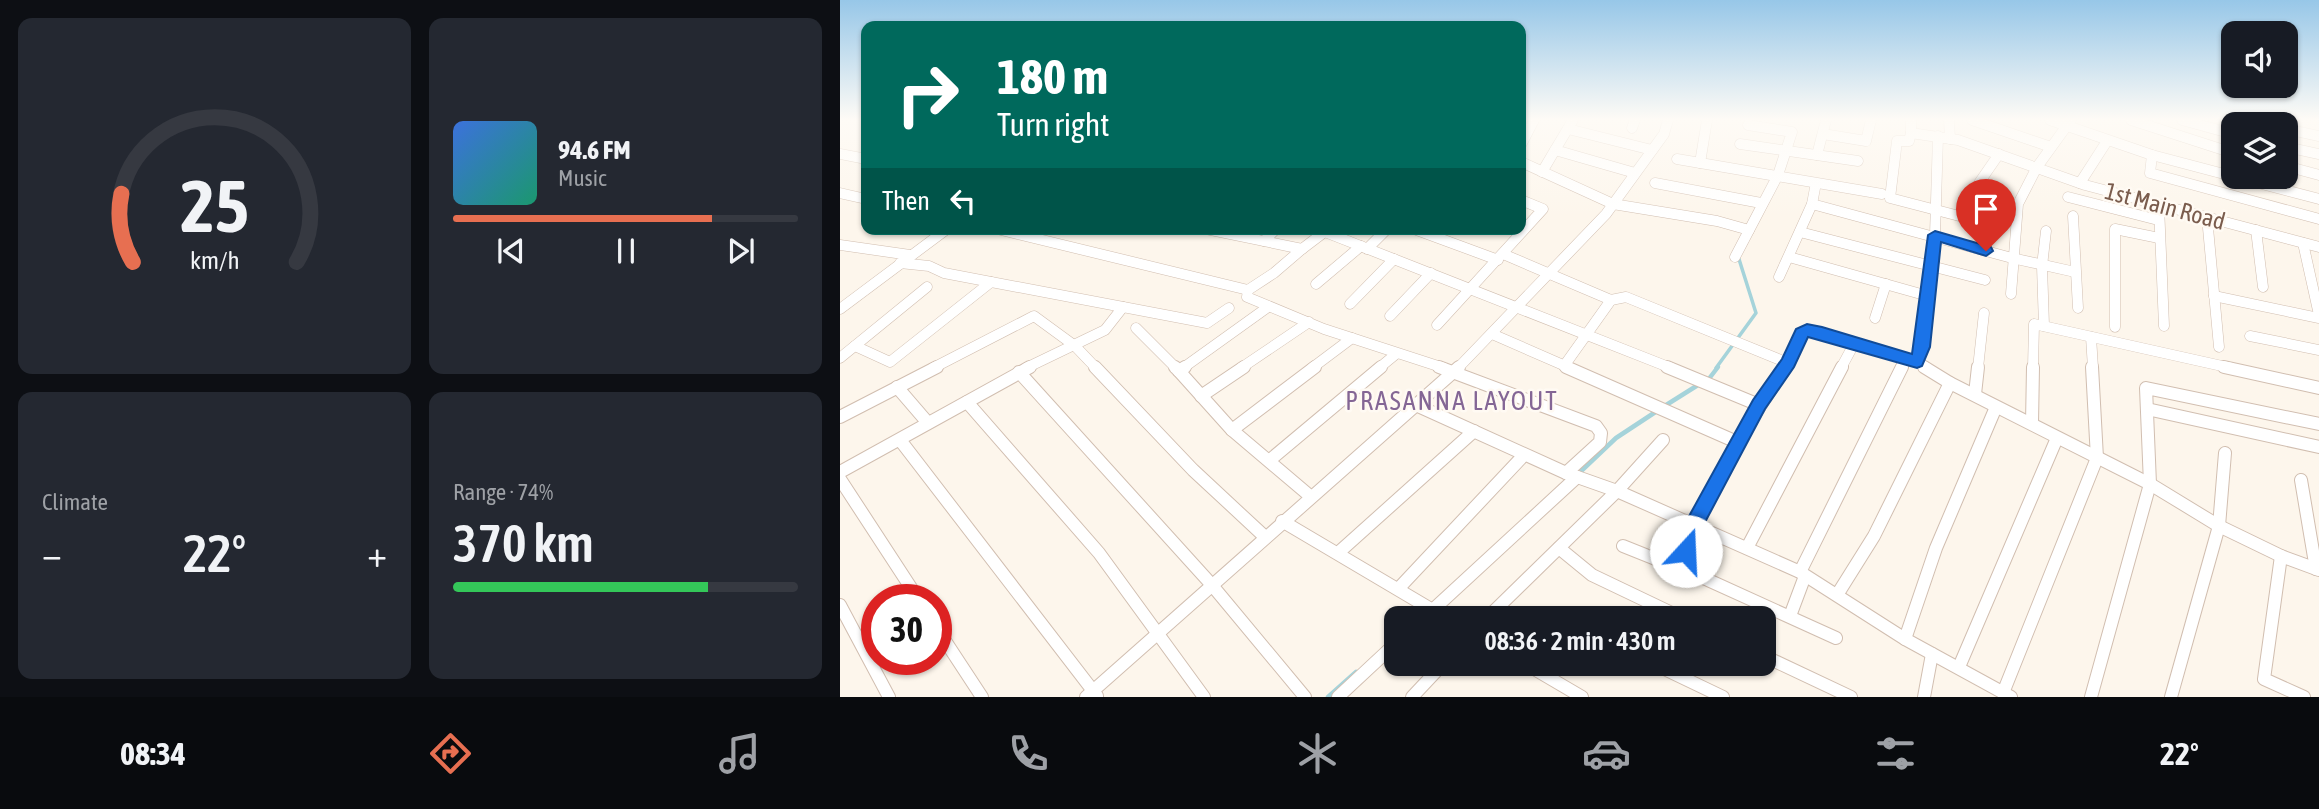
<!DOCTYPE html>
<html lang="en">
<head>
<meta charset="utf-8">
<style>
	body { margin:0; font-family:"Asap Condensed",sans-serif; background:#242831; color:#f1f3f6; height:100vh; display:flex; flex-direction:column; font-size:26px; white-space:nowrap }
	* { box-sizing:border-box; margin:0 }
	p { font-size:23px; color:#9ea1a6 }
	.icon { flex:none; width:38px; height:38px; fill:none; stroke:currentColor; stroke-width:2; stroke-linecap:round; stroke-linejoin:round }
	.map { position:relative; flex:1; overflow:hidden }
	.sheet { display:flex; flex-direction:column; gap:18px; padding:18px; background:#0d0f14; width:840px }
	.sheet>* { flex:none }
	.top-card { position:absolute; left:21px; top:21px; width:665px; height:214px; border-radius:14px; box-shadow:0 2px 5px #0004; background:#00695c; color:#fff; overflow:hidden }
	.fabs { position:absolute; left:1381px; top:21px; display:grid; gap:14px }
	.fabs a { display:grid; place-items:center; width:77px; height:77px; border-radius:14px; background:#171b24; box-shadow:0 2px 5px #0004; font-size:35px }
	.speed { position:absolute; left:21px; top:584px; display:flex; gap:14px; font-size:35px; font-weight:700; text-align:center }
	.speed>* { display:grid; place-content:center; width:91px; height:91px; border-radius:50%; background:#171b24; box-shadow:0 2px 5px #0004; line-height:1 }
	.speed .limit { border:10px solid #d22; background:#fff; color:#111 }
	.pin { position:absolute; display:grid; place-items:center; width:60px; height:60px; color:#fff; margin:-72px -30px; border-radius:50% 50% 50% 0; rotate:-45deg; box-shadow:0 0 7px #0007 }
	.pin .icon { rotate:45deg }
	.me { position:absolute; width:77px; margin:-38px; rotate:20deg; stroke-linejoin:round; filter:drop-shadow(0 0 5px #0008) }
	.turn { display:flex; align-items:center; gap:24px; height:147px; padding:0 21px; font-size:32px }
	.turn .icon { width:91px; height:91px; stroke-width:2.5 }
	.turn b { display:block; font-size:49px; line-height:60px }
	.then { display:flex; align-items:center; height:66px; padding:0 21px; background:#0003; gap:14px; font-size:26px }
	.big { font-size:52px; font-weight:600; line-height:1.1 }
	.sheet .widget { flex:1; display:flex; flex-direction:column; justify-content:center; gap:10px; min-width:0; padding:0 24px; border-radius:14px; background:#242831 }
	.sheet .dial { align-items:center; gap:0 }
	.dial svg { height:182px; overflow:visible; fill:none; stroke:#363941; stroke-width:7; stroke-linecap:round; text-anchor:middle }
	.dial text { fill:#f1f3f6; stroke:none }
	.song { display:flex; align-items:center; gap:21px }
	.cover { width:84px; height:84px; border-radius:10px; background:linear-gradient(135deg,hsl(220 70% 55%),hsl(160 70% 35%)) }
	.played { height:7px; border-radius:4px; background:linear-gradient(90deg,#e76f51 75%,#363941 75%) }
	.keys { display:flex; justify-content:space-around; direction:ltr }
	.heat { display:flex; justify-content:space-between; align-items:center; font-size:38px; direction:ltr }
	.charge { height:10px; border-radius:5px; background:linear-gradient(90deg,#34c759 74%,#363941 0) }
	.sheet .tiles { flex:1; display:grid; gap:18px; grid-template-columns:repeat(2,1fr) }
	.trip { position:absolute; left:544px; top:606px; width:392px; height:70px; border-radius:14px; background:#171b24; box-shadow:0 2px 5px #0004; font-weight:600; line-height:70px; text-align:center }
	.dock { display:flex; height:112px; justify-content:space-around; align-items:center; background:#090b0e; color:#9ea1a6 }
	.dock .icon { width:49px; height:49px }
	.dock .selected { color:#e76f51 }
	.dock b { font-size:32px; color:#f1f3f6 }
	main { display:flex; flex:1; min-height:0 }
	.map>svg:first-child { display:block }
</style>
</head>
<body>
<main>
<section class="sheet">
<div class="tiles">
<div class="widget dial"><svg viewBox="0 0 100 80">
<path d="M14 69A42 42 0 1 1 86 69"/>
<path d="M14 69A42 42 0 0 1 9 39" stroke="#e76f51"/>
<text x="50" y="56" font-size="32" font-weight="700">25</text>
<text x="50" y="72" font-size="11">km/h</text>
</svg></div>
<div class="widget">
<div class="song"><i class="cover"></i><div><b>94.6 FM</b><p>Music</p></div></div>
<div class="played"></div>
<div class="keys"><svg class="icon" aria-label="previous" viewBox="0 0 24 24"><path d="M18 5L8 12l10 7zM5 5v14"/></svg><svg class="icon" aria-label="pause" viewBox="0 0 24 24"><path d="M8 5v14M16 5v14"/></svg><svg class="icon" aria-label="next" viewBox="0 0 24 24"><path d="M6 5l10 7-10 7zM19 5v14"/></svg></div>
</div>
<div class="widget"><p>Climate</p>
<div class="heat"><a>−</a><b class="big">22°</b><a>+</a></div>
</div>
<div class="widget"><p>Range · 74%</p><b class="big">370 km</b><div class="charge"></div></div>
</div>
</section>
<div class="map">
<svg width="1479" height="697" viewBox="0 0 1479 697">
	<rect width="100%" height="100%" fill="#fdf6ec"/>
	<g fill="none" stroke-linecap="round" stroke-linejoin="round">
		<!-- stream-far1 -->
		<polyline stroke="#a5d3da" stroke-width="3.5" points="876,368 916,313 898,256"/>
		<!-- stream -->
		<g stroke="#a5d3da" stroke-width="4.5">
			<polyline points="868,380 878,367"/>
			<polyline points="823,407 858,385"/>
			<polyline points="738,474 776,438 817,411"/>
			<polyline points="488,697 516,672"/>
		</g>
		<!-- minor-far1 casing -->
		<g stroke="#d1beb0" stroke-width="11">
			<g id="minor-far1">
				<polyline points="733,120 715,150 795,173"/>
				<polyline points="1071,120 1071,133 1118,140 1245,185 1479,247"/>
				<polyline points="1109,120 1110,139"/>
				<polyline points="1132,120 1211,147"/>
				<polyline points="1210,120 1312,155 1479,199"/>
				<polyline points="1291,120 1393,153"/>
				<polyline points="1342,120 1393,134"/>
				<polyline points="1416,120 1431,124"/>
				<polyline points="792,128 795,120"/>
				<polyline points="728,129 812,150"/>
				<polyline points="1446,129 1479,136"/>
				<polyline points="1071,133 1069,141 1057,141 1050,198 1150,224"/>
				<polyline points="983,134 1026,141 1031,120"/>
				<polyline points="900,144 1018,161"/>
				<polyline points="681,145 694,120"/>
				<polyline points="1446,147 1479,154"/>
				<polyline points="0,154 26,159"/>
				<polyline points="977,155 986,120"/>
				<polyline points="1312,155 1310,173 1479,219"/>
				<polyline points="837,159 1042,194"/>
				<polyline points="681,162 773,204 877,221 909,230"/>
				<polyline points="860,163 867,120"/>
				<polyline points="1446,166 1479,175"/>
				<polyline points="702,172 715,150"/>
				<polyline points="815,183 921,203"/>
				<polyline points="1139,183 1159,154"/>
				<polyline points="1240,183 1267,141"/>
				<polyline points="0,193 26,199"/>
				<polyline points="1228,197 1318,220"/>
				<polyline points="972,204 1172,258 1235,272"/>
				<polyline points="1319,206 1324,326"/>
				<polyline points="1233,216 1238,308"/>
				<polyline points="1367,217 1379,347"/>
				<polyline points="157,229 408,290"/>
				<polyline points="366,229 462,249 487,230"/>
				<polyline points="574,229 658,260"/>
				<polyline points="1416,230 1423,287"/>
				<polyline points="485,232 831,368"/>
				<polyline points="960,232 1145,280"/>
				<polyline points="424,241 436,229"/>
				<polyline points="1463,243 1479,315"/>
				<polyline points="0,245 70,255"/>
				<polyline points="462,249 434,273 408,290 407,297 484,329 604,368"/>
				<polyline points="527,249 547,229"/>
				<polyline points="663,254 771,300 786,297 948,363"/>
				<polyline points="895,257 938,175 952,132 908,125"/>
				<polyline points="949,257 1088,296"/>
				<polyline points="60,263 89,266 104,273 283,307 265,330 186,368"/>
				<polyline points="939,277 972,204 975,188"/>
				<polyline points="476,284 521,246"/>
				<polyline points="1171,294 1178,204 1197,167 1231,120"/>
				<polyline points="1374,296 1479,318"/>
				<polyline points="510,304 554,259"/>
				<polyline points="283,307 367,323 389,308"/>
				<polyline points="0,309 107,229"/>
				<polyline points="550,316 591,273"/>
				<polyline points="1035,318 1046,284"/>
				<polyline points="597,325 703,209 681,200"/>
				<polyline points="1204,326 1202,266 1206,231"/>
				<polyline points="1275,327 1275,229 1319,238"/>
				<polyline points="296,328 336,368"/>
				<polyline points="652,334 730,368"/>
				<polyline points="1410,336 1479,350"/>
				<polyline points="1251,337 1253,368"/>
				<polyline points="15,346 50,362 151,282"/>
				<polyline points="0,358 87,287"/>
				<polyline points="1077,362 1082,347 1095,235 1098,136"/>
				<polyline points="724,366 771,300"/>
				<polyline points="93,368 194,316 235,346 256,368"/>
				<polyline points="343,368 428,307"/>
				<polyline points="401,368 469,322"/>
				<polyline points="472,368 512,338"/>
				<polyline points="539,368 556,354"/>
				<polyline points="618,368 766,214 824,134 828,120"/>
				<polyline points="944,368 962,333 967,330 1077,362 1087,368"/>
				<polyline points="1001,368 1014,344"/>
				<polyline points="1061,368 1066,359"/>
				<polyline points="1138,368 1144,313"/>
				<polyline points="1193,368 1194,324 1391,368"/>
			</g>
		</g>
		<!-- minor casing -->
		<g stroke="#d1beb0" stroke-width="14">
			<g id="minor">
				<polyline points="255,367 353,470 424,536"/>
				<polyline points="335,367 339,371"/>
				<polyline points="345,367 339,371 392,430 470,496"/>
				<polyline points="599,367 756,426 761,433 760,442 726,473"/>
				<polyline points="726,367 899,443"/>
				<polyline points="827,367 919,405"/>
				<polyline points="1084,367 1110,383 1310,484 1379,526 1441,556 1479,570"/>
				<polyline points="1384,367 1479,388"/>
				<polyline points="179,372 371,584 465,697"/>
				<polyline points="57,387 88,423"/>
				<polyline points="1135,394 1138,367"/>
				<polyline points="361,396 404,367"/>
				<polyline points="127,402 259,553 364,697"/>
				<polyline points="576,405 726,473 777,491 960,572 1065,639 1171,697"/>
				<polyline points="1307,409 1479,447"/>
				<polyline points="0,417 97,367"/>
				<polyline points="1192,423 1193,367"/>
				<polyline points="392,430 475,367"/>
				<polyline points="60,440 257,696"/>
				<polyline points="430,460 541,367"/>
				<polyline points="0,472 190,367"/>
				<polyline points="0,479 79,600"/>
				<polyline points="1461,480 1476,569"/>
				<polyline points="442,521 606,618"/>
				<polyline points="783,546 868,580 996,638"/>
				<polyline points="719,548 752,575 842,618"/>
				<polyline points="907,548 1002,367"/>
				<polyline points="498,553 634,431"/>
				<polyline points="1441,556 1424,679 1464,697"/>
				<path d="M 840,568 C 864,497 903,429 946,367"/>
				<polyline points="960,572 1062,367"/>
				<polyline points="559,588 684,455"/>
				<polyline points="997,595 1034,536 1110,383"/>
				<polyline points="0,605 49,697"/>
				<polyline points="950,616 965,576"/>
				<polyline points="584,618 737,477"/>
				<polyline points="647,618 777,491 823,440"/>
				<polyline points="96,627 142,697"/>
				<polyline points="1065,639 1096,548 1156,407"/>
				<polyline points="924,656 1011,697"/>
				<polyline points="684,663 742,697"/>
				<polyline points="812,663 883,697"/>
				<polyline points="1119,667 1217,438"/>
				<polyline points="1163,693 1257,458 1252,367"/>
				<polyline points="246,697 619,367"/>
				<polyline points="498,697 556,643"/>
				<polyline points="572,697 604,663"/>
				<polyline points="1084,697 1092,654"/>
				<polyline points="1251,697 1310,484 1306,388 1479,424"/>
				<polyline points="1331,697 1379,526 1385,453"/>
			</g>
		</g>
		<!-- minor-far1 -->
		<use href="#minor-far1" stroke="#fff" stroke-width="10"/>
		<!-- minor -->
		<use href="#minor" stroke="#fff" stroke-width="12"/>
	</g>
	<!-- sky -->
	<linearGradient id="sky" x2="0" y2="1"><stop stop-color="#97c7e8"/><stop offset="0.55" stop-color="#fefbf6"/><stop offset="1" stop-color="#fefbf6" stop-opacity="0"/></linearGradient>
	<rect width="1479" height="217" fill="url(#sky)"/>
	<!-- route -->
	<polygon fill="#1a73e8" stroke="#114b97" stroke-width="2" points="1095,231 1151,247 1153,251 1146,256 1101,242 1090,347 1082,366 1077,368 968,337 954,367 925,409 863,526 853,557 846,560 839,557 836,551 848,518 913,400 942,359 956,329 967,324 982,327 1072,354 1088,235"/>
	<g text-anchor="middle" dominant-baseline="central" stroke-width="5" stroke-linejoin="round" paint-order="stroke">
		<!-- street labels -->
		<g font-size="24" fill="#7a5c4d" stroke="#fffaf3">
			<text transform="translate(1325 206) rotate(15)">1st Main Road</text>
		</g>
		<!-- neighbourhood labels -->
		<g font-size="26" letter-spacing="2" fill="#846695" stroke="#fffaf3">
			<text x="612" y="401">PRASANNA LAYOUT</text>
		</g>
	</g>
</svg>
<div class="fabs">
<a><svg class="icon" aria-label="sound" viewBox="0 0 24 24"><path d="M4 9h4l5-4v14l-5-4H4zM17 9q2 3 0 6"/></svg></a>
<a><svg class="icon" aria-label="layers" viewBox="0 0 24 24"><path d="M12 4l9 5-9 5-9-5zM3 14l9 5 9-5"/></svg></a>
</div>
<div class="speed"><div class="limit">30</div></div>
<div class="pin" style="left:1146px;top:251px;background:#d93025"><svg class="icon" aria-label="arrive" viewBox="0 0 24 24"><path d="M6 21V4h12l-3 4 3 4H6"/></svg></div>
<svg class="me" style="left:846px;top:551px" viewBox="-20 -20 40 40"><circle r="19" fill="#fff"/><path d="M0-13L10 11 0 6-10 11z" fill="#1a73e8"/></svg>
<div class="trip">08:36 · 2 min · 430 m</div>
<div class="top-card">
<div class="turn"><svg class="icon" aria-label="right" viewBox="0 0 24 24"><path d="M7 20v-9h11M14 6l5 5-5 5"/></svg><div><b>180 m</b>Turn right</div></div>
<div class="then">Then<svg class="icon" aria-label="left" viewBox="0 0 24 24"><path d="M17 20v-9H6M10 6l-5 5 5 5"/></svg></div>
</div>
</div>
</main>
<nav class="dock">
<b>08:34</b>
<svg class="icon selected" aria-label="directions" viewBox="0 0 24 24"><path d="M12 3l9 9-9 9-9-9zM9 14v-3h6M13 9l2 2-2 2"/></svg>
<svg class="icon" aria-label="music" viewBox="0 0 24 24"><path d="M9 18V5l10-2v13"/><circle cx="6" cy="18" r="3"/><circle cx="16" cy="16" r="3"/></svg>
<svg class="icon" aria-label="phone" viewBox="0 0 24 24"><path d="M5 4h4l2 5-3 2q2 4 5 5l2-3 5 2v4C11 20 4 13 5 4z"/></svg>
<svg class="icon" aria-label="climate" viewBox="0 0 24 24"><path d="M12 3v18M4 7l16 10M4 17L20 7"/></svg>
<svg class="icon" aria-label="car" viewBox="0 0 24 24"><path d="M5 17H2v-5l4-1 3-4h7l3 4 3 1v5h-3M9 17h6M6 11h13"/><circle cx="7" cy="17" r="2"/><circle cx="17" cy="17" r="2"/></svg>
<svg class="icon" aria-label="filters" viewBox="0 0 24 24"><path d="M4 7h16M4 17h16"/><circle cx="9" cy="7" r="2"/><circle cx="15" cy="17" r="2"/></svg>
<b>22°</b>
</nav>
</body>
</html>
